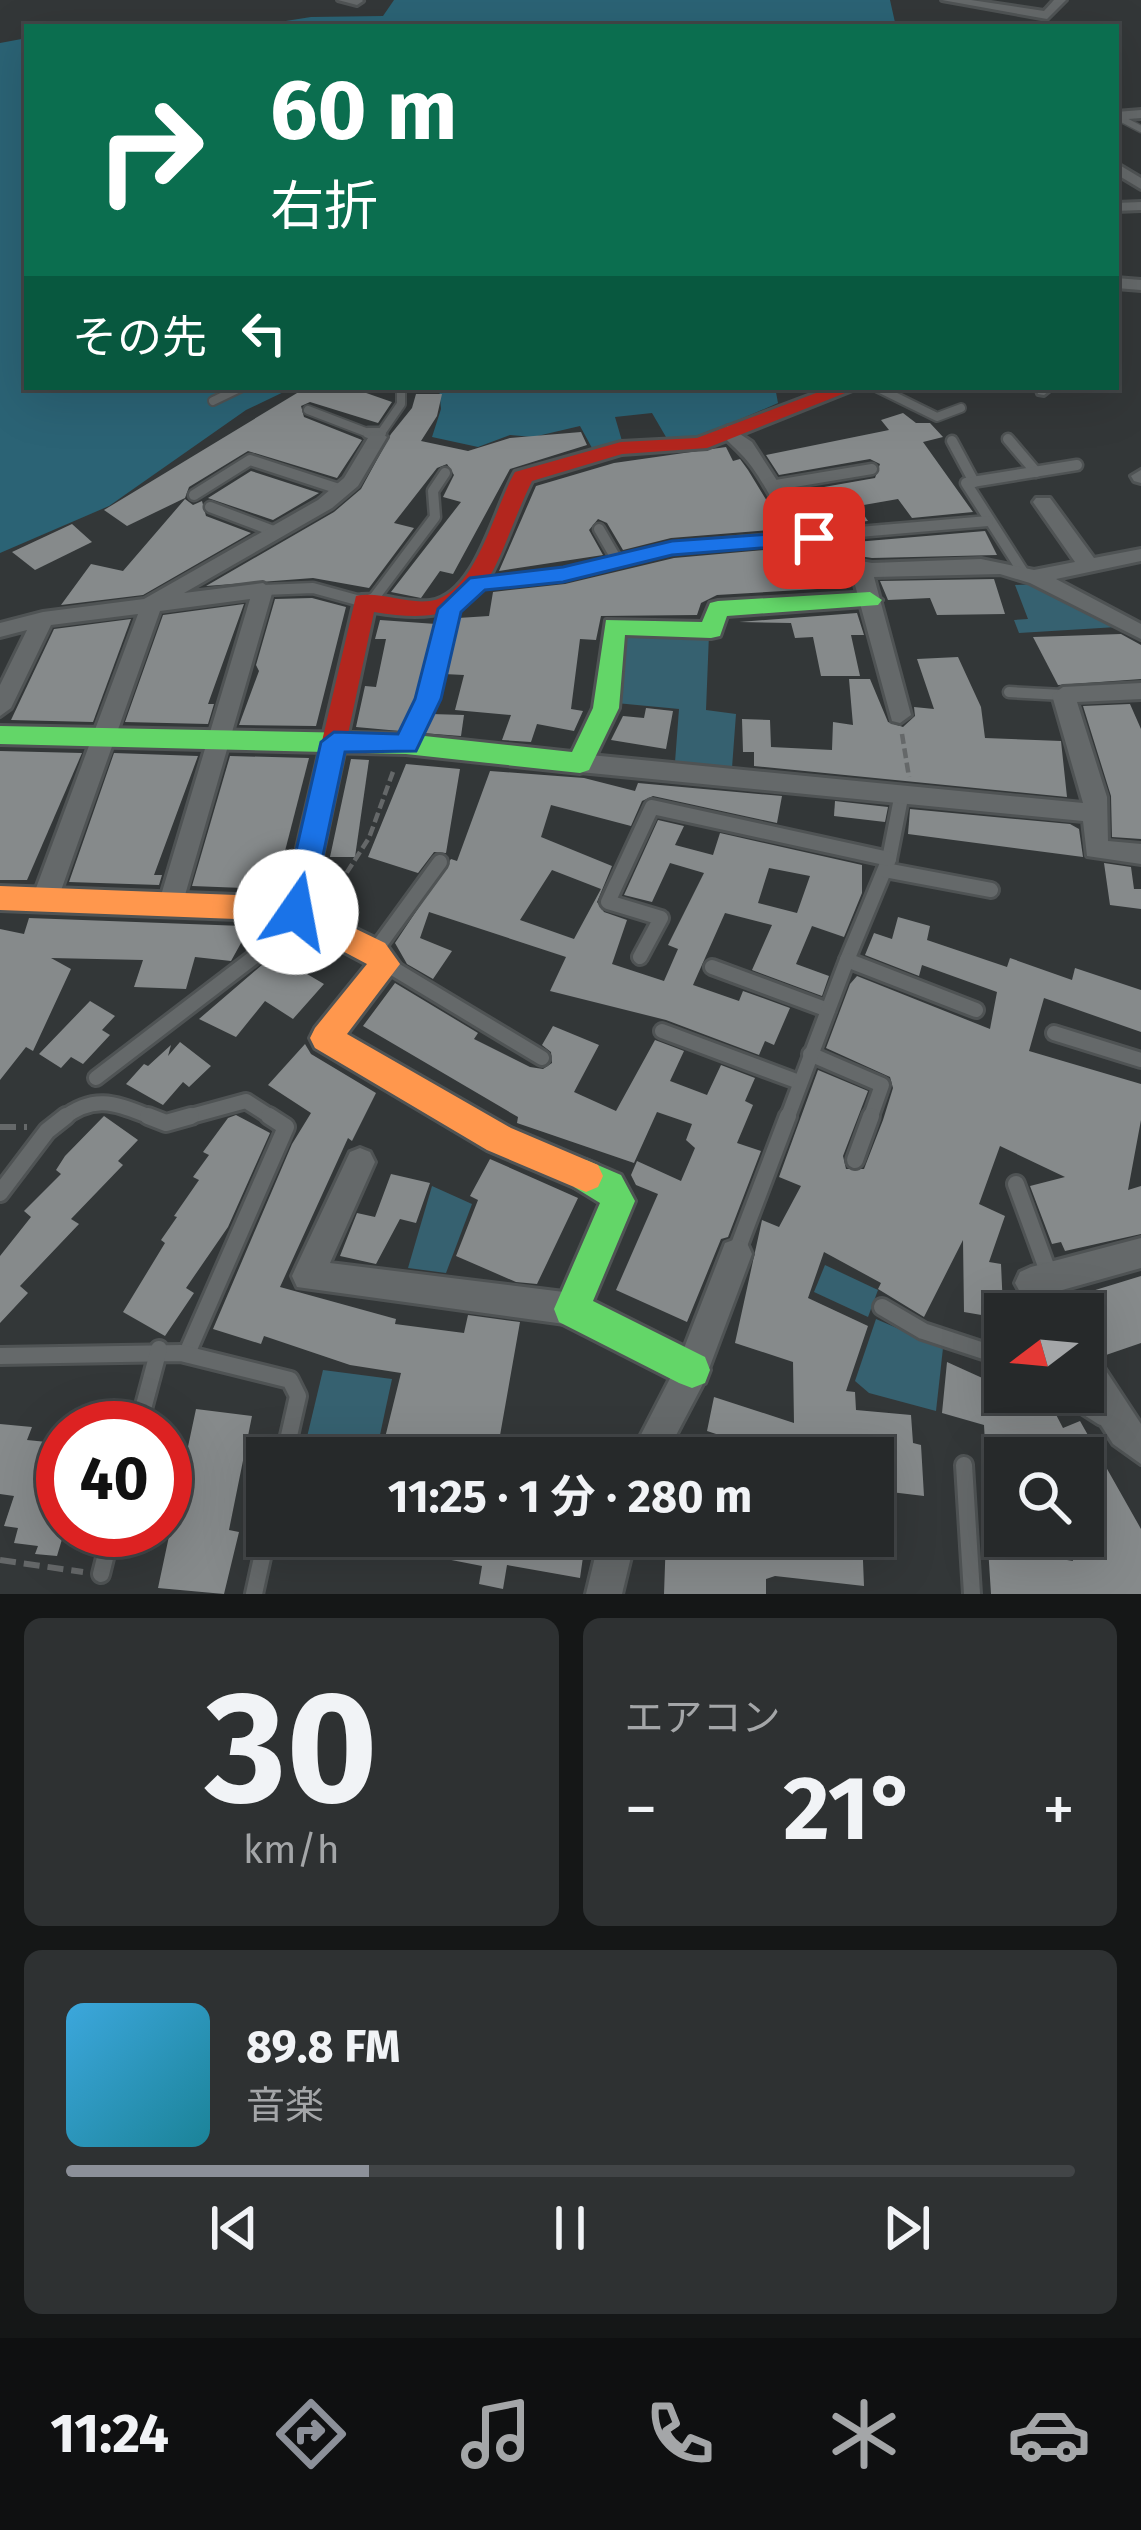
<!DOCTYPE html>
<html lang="ja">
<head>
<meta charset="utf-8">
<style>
	body { margin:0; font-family:"Fira Sans","Noto Sans JP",sans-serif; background:#2e3132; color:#f1f3f6; height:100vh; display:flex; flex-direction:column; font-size:45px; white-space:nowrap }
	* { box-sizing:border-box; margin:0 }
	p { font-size:39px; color:#a4a6a8 }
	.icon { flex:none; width:66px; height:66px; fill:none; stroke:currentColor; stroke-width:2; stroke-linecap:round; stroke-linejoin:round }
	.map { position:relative; height:1594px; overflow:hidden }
	.panel { display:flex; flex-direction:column; gap:24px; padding:24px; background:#151717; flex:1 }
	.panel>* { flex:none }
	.guide { position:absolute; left:24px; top:24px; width:1095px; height:366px; border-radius:0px; box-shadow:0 12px 48px #0002,0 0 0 3px #424547; background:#0b6e4f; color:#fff; overflow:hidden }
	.needle { width:78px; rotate:254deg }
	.fabs { position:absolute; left:984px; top:1293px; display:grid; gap:24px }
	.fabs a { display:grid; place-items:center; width:120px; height:120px; border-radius:0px; background:#26292a; box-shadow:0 12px 48px #0002,0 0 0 3px #424547; font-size:60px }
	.speed { position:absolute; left:36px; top:1401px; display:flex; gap:24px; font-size:60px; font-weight:700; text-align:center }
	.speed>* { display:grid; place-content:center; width:156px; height:156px; border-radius:50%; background:#26292a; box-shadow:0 12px 48px #0002,0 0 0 3px #424547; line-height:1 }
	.speed .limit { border:18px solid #d22; background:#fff; color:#111 }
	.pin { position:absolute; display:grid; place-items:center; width:102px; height:102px; color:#fff; margin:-51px; border-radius:24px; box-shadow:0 6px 18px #0006 }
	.me { position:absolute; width:132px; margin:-66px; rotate:12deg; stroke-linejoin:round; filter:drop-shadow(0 0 9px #0008) }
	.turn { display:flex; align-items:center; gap:42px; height:252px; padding:0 48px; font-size:54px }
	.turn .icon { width:156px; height:156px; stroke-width:2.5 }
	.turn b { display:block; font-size:84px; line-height:102px }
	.then { display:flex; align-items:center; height:114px; padding:0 48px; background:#0003; gap:24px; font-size:45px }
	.big { font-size:90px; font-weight:700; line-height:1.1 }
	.panel .card { flex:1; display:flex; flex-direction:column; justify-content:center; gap:18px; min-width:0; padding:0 42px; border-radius:18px; background:#2e3132 }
	.panel .dial { align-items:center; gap:0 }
	.dial b { font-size:156px; line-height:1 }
	.song { display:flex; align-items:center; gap:36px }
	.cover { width:144px; height:144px; border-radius:18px; background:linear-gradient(135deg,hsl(200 70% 55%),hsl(190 70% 35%)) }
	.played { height:12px; border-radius:6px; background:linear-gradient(90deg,#8c9099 30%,#424547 30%) }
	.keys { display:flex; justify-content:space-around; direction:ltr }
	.heat { display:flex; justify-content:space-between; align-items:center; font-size:66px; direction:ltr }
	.panel .tiles { flex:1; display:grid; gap:24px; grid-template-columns:1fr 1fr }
	.card:last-child { grid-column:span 2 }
	.trip { position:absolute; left:246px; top:1437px; width:648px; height:120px; border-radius:0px; background:#26292a; box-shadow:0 12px 48px #0002,0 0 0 3px #424547; font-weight:700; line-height:120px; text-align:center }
	.menu { display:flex; height:192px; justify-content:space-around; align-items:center; background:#0f1011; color:#a4a6a8 }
	.menu .icon { width:84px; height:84px }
	.menu .selected { color:#8c9099 }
	.menu b { font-size:54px; color:#f1f3f6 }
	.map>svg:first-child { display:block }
</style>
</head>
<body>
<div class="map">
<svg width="1141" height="1594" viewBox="0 0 1141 1594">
	<rect width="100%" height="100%" fill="#333738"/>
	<!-- green -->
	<g fill="#366170">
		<polygon points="1038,584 1117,627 1019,633 1014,620 1028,619 1015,585"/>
		<polygon points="622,632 709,634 706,710 736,714 732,768 675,762 679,709 616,703"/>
		<polygon points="432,1186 472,1204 446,1273 408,1268"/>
		<polygon points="825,1265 878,1290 868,1317 814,1292"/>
		<polygon points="876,1319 943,1348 936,1411 869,1393 855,1381"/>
		<polygon points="323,1370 392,1379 375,1458 302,1458"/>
	</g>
	<!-- forest -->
	<g fill="#2b6375">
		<polygon points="394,0 890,0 896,27 248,27 311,17 383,16"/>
		<polygon points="27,38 27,387 294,387 246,410 109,506 0,553 0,43"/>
		<polygon points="439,387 775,387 778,403 699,437 666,437 652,413 615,417 622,441 592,448 580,426 533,437 510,435 478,447 432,437 441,409"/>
	</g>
	<!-- building -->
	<g fill="#868a8b" fill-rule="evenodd">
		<polygon points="307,387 349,387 392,402 378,423 310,402 301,406 304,417 362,440 337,478 248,451 189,487 185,498 127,526 104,510"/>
		<polygon points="416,394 442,394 437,416 421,441 468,451 510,438 581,432 587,445 510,469 453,574 440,571 421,598 391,592 461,502 443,497 454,475 447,464 437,468 394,523 414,528 369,588 313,578 206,586 334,512 361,489 391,434 412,408"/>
		<polygon points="903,413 916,423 930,423 943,437 923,442 973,512 912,518 898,499 858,506 868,521 812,526 790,493 875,478 880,464 870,459 779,475 766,455 889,430 881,420"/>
		<polygon points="726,447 733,461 740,459 748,470 784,529 671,538 623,550 607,523 598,519 589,530 603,555 499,571 536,486 614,463"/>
		<polygon points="251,471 319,493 273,520 208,498"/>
		<polygon points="185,499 193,505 202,501 206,516 251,533 143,595 61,605 91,564 123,571"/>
		<polygon points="72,524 92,542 35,570 12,552"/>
		<polygon points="985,531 997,555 872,558 845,554 832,544"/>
		<polygon points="798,547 848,577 851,587 717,595 701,603 697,615 601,616 596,640 580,639 571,709 583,711 574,731 537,724 531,742 502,740 511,715 455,710 464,675 444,674 458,618 489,616 493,592 565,584 674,558"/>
		<polygon points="994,579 1005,614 937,615 930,598 888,600 880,581"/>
		<polygon points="312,598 346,607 316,726 239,725 259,671 256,665 275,599"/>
		<polygon points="244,604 208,704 214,704 208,724 125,722 163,615"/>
		<polygon points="857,613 864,635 851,635 860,676 821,676 813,637 795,638 791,623 739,622"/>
		<polygon points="131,619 93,722 11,720 54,629"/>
		<polygon points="380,620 436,624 417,700 400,731 356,727 365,686 376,687 386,639 375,639"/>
		<polygon points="1121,634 1141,645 1141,679 1058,685 1033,637"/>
		<polygon points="958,657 981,707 985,738 1061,741 1067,797 754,766 754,752 743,752 742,719 770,720 771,747 832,750 833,722 853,725 849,679 870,679 888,722 903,727 915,716 914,707 934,709 917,659"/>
		<polygon points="1130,704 1141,729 1141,839 1112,837 1111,796 1083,706"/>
		<polygon points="646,708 673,711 666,749 611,740 623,716 644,718"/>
		<polygon points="431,714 464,715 461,736 422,733"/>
		<polygon points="0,751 82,753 27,880 0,880"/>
		<polygon points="114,753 198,756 154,875 162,875 159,885 69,882"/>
		<polygon points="230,756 309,758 277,882 269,889 192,886"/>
		<polygon points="351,759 369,760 355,857 330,857"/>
		<polygon points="406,764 460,769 446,853 434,852 418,873 368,857"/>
		<path d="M 490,771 L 584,778 L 635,791 L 638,783 L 782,796 L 777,823 L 653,796 L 642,801 L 631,826 L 551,805 L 541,837 L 612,866 L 597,902 L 604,912 L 627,920 L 612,964 L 664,981 L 678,949 L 668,945 L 704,873 L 670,863 L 652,902 L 624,895 L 658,820 L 684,826 L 675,845 L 713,855 L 720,833 L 862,865 L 862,893 L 844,937 L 812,926 L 796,964 L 829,976 L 822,996 L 752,970 L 772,925 L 725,913 L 693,985 L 739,1001 L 743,991 L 790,1008 L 774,1045 L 765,1041 L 759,1055 L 666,1020 L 550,991 L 566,957 L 429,912 L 420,938 L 452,951 L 433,979 L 407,964 L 395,943 L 451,859 L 457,861 ZM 769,868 L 810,876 L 797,913 L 758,903 ZM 552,870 L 601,889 L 574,939 L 520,920 Z"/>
		<polygon points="835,801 888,807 885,822 834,816"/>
		<polygon points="910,809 1070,824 1079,829 1083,857 908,834"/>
		<polygon points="1104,863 1131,867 1134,889 1141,889 1141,909 1110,905"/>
		<polygon points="898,917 930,926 927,940 1007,967 1010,958 1072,980 1075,968 1141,990 1141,1032 1044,998 1029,1051 1141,1084 1141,1120 1128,1190 1141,1186 1141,1234 1065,1251 1061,1242 1052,1244 1030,1186 1065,1177 1000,1146 979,1204 1005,1216 989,1262 1001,1264 1003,1308 992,1306 993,1317 964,1312 963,1240 924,1317 878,1289 881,1283 824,1252 808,1298 868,1326 846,1391 855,1392 856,1410 911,1415 913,1443 921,1445 924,1496 874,1490 873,1458 789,1458 707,1431 714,1397 794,1423 793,1362 735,1343 762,1220 779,1227 801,1186 779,1177 818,1070 868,1091 843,1156 846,1169 864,1169 883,1120 893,1088 890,1077 826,1048 850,984 857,976 990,1029 997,992 922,965 919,976 865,955 874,933 892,939"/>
		<polygon points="29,918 243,926 240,933 246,934 231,961 195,957 186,989 134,987 143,960 51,958 71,969 33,1051 26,1047 0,1080 0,929 24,934"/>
		<polygon points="299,938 325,950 307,974 324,984 293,1019 265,1001 236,1037 199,1019 263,964 281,960"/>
		<polygon points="395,983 478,1033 474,1039 530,1067 543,1069 552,1063 551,1052 542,1045 553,1026 599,1045 574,1092 616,1111 655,1040 684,1051 670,1081 707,1095 721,1065 755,1078 745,1101 753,1105 737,1143 761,1151 728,1237 721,1239 687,1322 616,1290 658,1194 636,1185 631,1175 637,1161 681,1181 695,1148 686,1140 692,1124 657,1112 634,1163 517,1123 518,1117 363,1026"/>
		<polygon points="90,1001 115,1016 102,1030 110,1035 83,1064 71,1057 61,1068 39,1054"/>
		<polygon points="180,1042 211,1066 189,1087 183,1082 163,1105 126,1084 144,1064 148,1066 171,1045 168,1056"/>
		<polygon points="305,1044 311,1054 376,1093 352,1141 348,1138 280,1287 396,1319 395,1324 464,1333 468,1315 520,1322 496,1458 380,1458 401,1373 350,1365 264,1336 261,1344 213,1329 292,1144 311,1113 268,1085"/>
		<polygon points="236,1115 270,1133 228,1227 186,1288 194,1293 165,1336 123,1312 165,1243 161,1240 177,1217 174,1216 199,1180 193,1177 209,1155 203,1152 228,1118"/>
		<polygon points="104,1116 138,1140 118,1161 123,1165 71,1219 79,1224 20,1286 28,1293 0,1323 0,1256 31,1217 24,1211 61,1174 56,1170 65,1156"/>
		<polygon points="490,1159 578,1198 537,1284 516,1282 456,1256 478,1200 470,1196"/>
		<polygon points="391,1174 430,1183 416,1223 400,1219 376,1264 340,1256 357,1213 375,1217"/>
		<polygon points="1141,1276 1141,1343 1106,1355 1082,1312 1088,1310 1079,1295"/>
		<polygon points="947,1362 1000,1386 999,1395 1039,1407 1050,1403 1063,1428 1080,1421 1141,1529 1141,1594 991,1594 988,1547 1073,1561 1067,1541 1083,1540 1083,1458 1005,1458 1005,1483 987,1480 984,1425 942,1413"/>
		<polygon points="196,1409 252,1416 229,1530 239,1532 224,1594 158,1588"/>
		<polygon points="0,1424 32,1427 27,1440 57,1443 52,1459 63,1460 63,1536 57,1556 35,1554 38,1546 14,1543 18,1528 4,1526 14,1496 0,1494"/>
		<polygon points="440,1536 586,1536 580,1578 507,1565 503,1589 479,1584 482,1566 436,1557"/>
		<polygon points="666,1536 862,1536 864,1586 775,1576 766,1579 766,1594 664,1594"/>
	</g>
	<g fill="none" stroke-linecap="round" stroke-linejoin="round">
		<!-- lane-far4 casing -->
		<g stroke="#4f5354" stroke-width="9">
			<polyline id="lane-far4" points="1116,116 1141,129"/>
		</g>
		<!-- lane-far3 casing -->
		<g stroke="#4f5354" stroke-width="12">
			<g id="lane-far3">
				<polyline points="876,387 937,417 961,408"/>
				<polyline points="213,401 242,387"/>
				<polyline points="308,410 376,436"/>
				<polyline points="379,436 401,404 401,387"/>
			</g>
		</g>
		<!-- lane-far2 casing -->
		<g stroke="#4f5354" stroke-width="15">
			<g id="lane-far2">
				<polyline points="368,433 381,433"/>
				<polyline points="1008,439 1036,472"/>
				<polyline points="952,441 974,482"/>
				<polyline points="776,485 872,469"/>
				<polyline points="194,495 250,460 342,490"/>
				<polyline points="210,507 276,532"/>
				<polyline points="599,529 617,560"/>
				<polyline points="1023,572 966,483 1077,465"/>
				<polyline points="479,583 563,575 672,548 988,521"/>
				<polyline points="263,590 313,588 364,602 374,598 435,517 433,491 445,473"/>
				<polyline points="1009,692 1063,695"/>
				<polyline points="408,739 428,699 450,609"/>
			</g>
		</g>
		<!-- lane-far1 casing -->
		<g stroke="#4f5354" stroke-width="20">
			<g id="lane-far1">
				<polyline points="406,744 410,736"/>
				<polyline points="902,793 889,859 847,960 976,1010"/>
				<polyline points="885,870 991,890"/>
				<polyline points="375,951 440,862"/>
				<polyline points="640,957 661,918 608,902 652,807 889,859"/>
				<polyline points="386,964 542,1058"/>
				<polyline points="712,967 828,1010"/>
				<polyline points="662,1031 799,1082"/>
				<polyline points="1054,1033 1141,1060"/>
				<polyline points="810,1054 882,1085 870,1119"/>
				<polyline points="96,1078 305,918"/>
				<path d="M 62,1119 C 97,1092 118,1105 156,1119"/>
				<polyline points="180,1119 246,1101 274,1119"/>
				<polyline points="787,1119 847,960"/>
			</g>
		</g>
		<!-- lane casing -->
		<g stroke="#4f5354" stroke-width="22">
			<g id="lane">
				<polyline points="148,1116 166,1123 191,1116"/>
				<polyline points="855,1160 871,1116"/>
				<polyline points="1016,1184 1050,1277"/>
				<polyline points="0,1193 47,1131 66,1116"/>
				<polyline points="736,1253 788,1116"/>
				<polyline points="882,1307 923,1331 1005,1358"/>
				<polyline points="188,1351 286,1127 269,1116"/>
				<polyline points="0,1356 181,1353 290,1380 298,1396 284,1458"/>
				<polyline points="1063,1392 1102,1417"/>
				<polyline points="138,1428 159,1349"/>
				<polyline points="964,1465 972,1594"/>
				<polyline points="101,1574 112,1530"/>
				<polyline points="254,1594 267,1535"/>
			</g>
		</g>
		<!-- street casing -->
		<g stroke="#4f5354" stroke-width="6">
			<g id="street">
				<polygon points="338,0 362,0 363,1 357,5"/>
				<polygon points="942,0 971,0 1044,11 1054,0 1066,0 1047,19"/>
				<polygon points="1141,110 1141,118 1116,120 1116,112"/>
				<polygon points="1116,163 1141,178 1141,189 1116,174"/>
				<polygon points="1141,202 1141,210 1116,211 1116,203"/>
				<polygon points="1116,278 1141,280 1141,290 1116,288"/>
				<polygon points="1036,387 1054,387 1044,395 1038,394"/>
				<path d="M 728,426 L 752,442 L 811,533 L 843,558 L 872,563 L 981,559 L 1034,570 L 1075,562 L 1033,502 L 1036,498 L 1050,498 L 1094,558 L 1141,549 L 1141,561 L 1056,579 L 1141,624 L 1141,639 L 1030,583 L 1000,574 L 874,577 L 911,715 L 900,723 L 892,721 L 852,574 C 790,557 785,513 752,467 C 742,453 730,444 719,432 Z"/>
				<polygon points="378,431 387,437 358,486 332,508 184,593 263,583 273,590 181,909 172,912 163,909 159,902 250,599 160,611 58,899 54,906 45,909 36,906 32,899 138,614 51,625 11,708 0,716 0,685 27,630 0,637 0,623 43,612 144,599 318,500 344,478 371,433"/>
				<polygon points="1141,470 1141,483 1134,481 1131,476"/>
				<polygon points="1141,683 1141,699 1077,702 1107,797 1108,841 1141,844 1141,864 1087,856 1083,821 580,772 568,763 580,754 1083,803 1052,695 1063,687"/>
				<polygon points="360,1148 370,1152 375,1162 330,1263 572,1293 583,1298 588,1309 583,1320 572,1325 297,1287 292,1276 297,1265 350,1152"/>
				<polygon points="1141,1238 1141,1268 1055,1292 1066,1314 1032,1314 1015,1283 1020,1272 1031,1267"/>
				<polygon points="736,1239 747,1243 752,1254 704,1382 664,1458 629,1458 679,1361 725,1243"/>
				<polygon points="1083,1350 1095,1354 1141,1424 1141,1464 1113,1444 1080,1392"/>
				<polygon points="600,1536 636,1536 622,1594 586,1594"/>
			</g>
		</g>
		<!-- fast casing -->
		<g stroke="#4f5354" stroke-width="6">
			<g id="fast">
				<polygon points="870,592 882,600 878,605 727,616 720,636 711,638 625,635 619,708 589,770 580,773 406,754 0,744 0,726 406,734 572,752 593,708 606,620 702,622 710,603 718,601"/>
				<polygon points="586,1160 621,1175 635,1201 593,1301 705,1357 710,1370 705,1383 692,1388 679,1383 559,1322 554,1309 600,1203 574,1187 569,1176 574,1165"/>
			</g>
		</g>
		<!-- slow casing -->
		<g stroke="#4f5354" stroke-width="6">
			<polygon id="slow" points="0,886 290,897 385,943 400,964 347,1034 511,1128 598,1165 603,1176 598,1187 586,1192 487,1150 315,1048 310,1038 315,1028 367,964 286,921 0,910"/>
		</g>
		<!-- jam casing -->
		<g stroke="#4f5354" stroke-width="6">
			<path id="jam" d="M 832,387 L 860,387 L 707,448 L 622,454 L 532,481 C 489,569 495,633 374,612 L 310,912 L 306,920 L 296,924 L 286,920 L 282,912 L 356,596 C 379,591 405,604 430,601 C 476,595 494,508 515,472 L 621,442 L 697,438 Z"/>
		</g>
		<!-- path-far1 -->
		<g stroke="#656869" stroke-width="4.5" stroke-dasharray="10 4.5" stroke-linecap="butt">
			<polyline points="902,734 909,777"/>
			<polyline points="331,897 369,838 394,769"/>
		</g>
		<!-- path -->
		<g stroke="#656869" stroke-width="6" stroke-dasharray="16 8" stroke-linecap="butt">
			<polyline points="0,1127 27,1127"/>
			<polyline points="0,1560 83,1572"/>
		</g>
		<!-- lane-far4 -->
		<use href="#lane-far4" stroke="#65696a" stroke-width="6"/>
		<!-- lane-far3 -->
		<use href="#lane-far3" stroke="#65696a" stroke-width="8"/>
		<!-- lane-far2 -->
		<use href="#lane-far2" stroke="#65696a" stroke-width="10"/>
		<!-- lane-far1 -->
		<use href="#lane-far1" stroke="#65696a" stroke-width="14"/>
		<!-- lane -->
		<use href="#lane" stroke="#65696a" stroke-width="16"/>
		<!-- street -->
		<use href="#street" fill="#65696a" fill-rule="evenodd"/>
		<!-- fast -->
		<use href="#fast" fill="#63d668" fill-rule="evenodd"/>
		<!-- slow -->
		<use href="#slow" fill="#ff974d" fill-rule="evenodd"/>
		<!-- jam -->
		<use href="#jam" fill="#b3261e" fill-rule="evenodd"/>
	</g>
	<!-- route -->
	<polygon fill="#1a73e8" stroke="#114b97" stroke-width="3" points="814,531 822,533 822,543 672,555 563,582 485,590 461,612 441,699 416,751 345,752 311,912 307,921 286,921 282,912 321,742 334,732 398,734 415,699 438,609 470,578 563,567 672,541"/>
</svg>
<div class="fabs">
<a><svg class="needle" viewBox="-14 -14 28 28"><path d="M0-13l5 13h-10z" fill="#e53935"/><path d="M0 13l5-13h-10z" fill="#a4a6a8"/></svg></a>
<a><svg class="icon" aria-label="search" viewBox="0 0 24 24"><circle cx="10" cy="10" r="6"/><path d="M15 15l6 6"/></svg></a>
</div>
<div class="speed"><div class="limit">40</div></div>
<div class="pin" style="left:814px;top:538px;background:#d93025"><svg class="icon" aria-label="arrive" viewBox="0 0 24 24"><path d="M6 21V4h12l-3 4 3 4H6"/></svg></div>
<svg class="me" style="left:296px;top:912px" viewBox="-20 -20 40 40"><circle r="19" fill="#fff"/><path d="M0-13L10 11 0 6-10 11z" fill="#1a73e8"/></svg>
<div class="trip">11:25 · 1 分 · 280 m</div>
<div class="guide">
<div class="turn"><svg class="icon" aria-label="right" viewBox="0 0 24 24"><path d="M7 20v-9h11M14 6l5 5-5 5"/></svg><div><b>60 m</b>右折</div></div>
<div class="then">その先<svg class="icon" aria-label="left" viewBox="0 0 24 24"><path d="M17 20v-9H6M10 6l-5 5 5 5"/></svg></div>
</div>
</div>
<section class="panel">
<div class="tiles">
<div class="card dial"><b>30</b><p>km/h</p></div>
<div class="card"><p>エアコン</p>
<div class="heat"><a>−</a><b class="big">21°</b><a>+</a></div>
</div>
<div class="card">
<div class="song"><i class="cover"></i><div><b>89.8 FM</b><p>音楽</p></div></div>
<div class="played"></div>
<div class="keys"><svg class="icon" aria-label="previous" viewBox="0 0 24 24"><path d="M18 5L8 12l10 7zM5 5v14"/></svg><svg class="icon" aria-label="pause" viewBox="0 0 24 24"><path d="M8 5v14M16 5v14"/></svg><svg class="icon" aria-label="next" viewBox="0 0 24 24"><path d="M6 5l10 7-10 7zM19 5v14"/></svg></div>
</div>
</div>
</section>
<nav class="menu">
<b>11:24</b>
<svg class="icon selected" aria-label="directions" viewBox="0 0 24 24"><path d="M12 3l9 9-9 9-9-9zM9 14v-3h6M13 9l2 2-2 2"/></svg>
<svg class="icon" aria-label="music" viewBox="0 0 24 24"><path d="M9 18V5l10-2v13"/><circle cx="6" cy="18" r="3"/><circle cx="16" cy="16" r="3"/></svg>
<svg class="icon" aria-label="phone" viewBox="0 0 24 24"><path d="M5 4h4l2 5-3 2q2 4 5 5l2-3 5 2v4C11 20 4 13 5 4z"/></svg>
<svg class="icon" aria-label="climate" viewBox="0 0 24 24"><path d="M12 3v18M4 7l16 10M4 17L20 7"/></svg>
<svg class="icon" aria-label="car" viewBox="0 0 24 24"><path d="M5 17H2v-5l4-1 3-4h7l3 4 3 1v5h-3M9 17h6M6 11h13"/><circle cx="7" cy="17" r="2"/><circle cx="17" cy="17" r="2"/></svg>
</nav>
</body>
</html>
